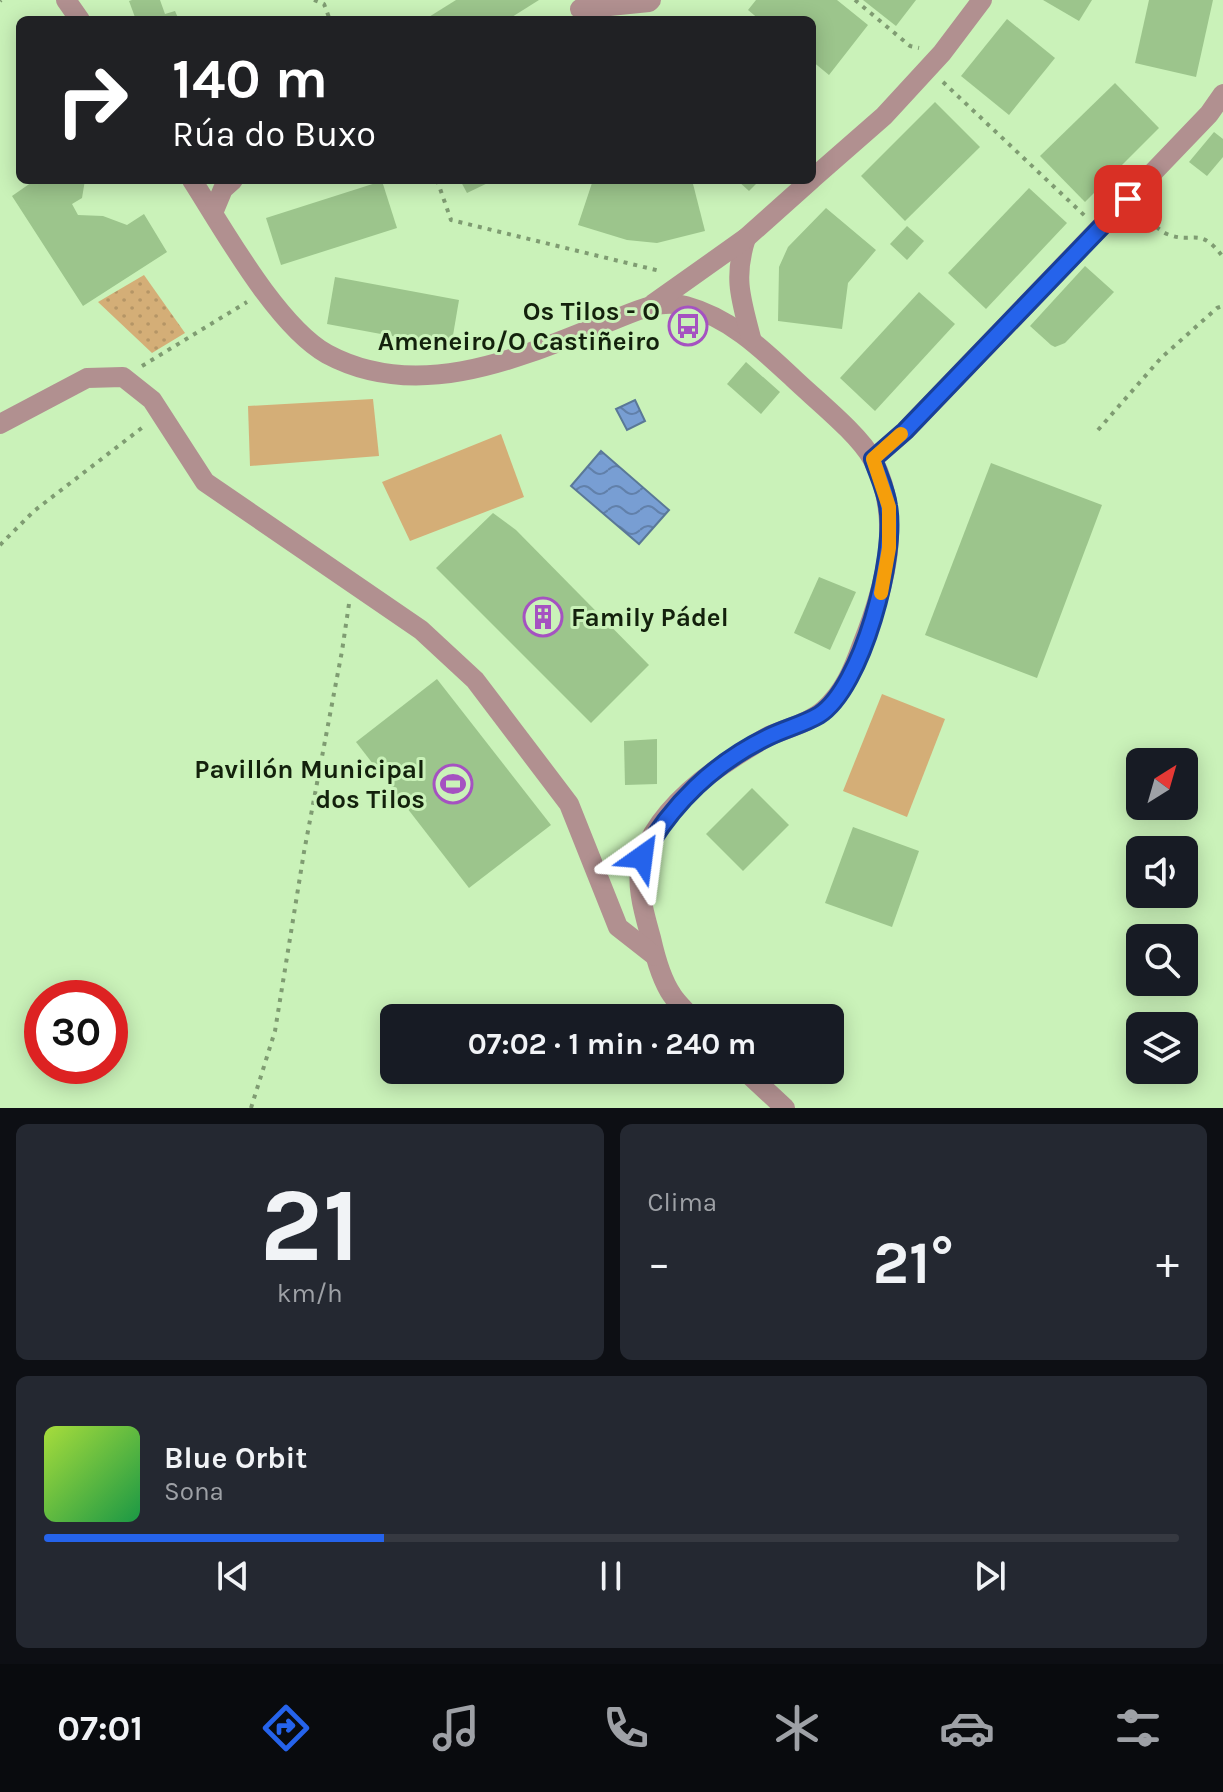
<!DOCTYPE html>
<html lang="es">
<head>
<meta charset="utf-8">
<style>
	body { margin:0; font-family:Karla,sans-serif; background:#242831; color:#f1f3f6; height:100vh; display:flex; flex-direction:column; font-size:30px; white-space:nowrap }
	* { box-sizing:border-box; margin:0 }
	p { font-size:26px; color:#9ea1a6 }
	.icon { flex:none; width:44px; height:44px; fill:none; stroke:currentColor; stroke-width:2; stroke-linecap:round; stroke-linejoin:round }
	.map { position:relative; height:1108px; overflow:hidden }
	.details { display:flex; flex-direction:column; gap:16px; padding:16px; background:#0d0f14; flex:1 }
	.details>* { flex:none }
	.top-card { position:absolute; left:16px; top:16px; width:800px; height:168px; border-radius:12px; box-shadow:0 4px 20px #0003; background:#202124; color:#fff; overflow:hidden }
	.needle { width:52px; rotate:37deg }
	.tools { position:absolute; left:1126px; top:748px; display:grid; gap:16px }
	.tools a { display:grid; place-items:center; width:72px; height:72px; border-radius:12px; background:#171b24; box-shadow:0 4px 20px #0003; font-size:40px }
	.speed { position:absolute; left:24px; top:980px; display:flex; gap:16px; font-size:40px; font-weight:700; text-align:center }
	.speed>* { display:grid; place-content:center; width:104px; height:104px; border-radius:50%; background:#171b24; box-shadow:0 4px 20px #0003; line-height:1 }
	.speed .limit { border:12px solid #d22; background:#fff; color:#111 }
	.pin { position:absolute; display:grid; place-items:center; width:68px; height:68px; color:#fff; margin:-34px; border-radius:16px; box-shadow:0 4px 12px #0006 }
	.me { position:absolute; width:88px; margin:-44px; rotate:31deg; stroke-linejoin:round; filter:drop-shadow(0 0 6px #0008) }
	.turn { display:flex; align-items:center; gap:28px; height:168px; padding:0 24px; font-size:36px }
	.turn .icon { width:104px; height:104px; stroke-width:2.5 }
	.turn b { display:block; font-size:56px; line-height:68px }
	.big { font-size:60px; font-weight:700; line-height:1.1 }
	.details .tile { flex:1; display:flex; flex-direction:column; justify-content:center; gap:12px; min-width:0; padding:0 28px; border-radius:12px; background:#242831 }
	.details .dial { align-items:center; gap:0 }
	.dial b { font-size:104px; line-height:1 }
	.song { display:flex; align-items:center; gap:24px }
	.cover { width:96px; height:96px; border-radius:12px; background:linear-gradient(135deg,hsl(80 70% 55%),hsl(140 70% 35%)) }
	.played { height:8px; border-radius:4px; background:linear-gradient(90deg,#2563eb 30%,#363941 30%) }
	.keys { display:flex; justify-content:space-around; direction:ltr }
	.heat { display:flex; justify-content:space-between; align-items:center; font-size:44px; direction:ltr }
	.details .tiles { flex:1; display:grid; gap:16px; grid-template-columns:1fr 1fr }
	.tile:last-child { grid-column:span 2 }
	.trip { position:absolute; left:380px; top:1004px; width:464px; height:80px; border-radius:12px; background:#171b24; box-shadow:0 4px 20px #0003; font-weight:700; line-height:80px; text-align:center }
	.tab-bar { display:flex; height:128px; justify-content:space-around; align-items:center; background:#090b0e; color:#9ea1a6 }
	.tab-bar .icon { width:56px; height:56px }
	.tab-bar .active { color:#2563eb }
	.tab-bar b { font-size:36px; color:#f1f3f6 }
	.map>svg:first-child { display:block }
</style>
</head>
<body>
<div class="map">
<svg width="1223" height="1108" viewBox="0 0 1223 1108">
	<defs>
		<pattern id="park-dots" width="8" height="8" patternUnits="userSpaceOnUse" patternTransform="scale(2)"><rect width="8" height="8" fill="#d4ae77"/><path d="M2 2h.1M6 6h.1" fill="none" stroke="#b59566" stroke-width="1.8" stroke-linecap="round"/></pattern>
		<pattern id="water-waves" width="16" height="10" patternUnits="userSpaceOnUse" patternTransform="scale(2)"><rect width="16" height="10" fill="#789ed3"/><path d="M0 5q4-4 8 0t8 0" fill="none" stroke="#6180aa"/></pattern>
	</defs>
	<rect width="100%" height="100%" fill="#caf2b9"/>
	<!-- park -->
	<polygon fill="url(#park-dots)" points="144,275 185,333 152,353 98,302"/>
	<!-- garden -->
	<g fill="#d4ae77">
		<polygon points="373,399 379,456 250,466 248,406"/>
		<polygon points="501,434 524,497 410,541 382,482"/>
		<polygon points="882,694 945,719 907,817 843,791"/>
	</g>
	<!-- water -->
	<g fill="url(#water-waves)" stroke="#5a7897" stroke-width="2">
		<polygon points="635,400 645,421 627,430 616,409"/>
		<polygon points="601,451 669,510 639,544 571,486"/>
	</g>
	<!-- building -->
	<g fill="#9cc58c">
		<polygon points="132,0 160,0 165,14 175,11 179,20 136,20 129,1"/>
		<polygon points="456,0 539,0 507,20 424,20"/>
		<polygon points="756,0 837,0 868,25 829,75 812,61 812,20 760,20 748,10"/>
		<polygon points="863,0 916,0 896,26"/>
		<polygon points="1043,0 1092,0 1079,21"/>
		<polygon points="1149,0 1213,0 1196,77 1135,63"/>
		<polygon points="1007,19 1055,58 1009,115 961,76"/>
		<polygon points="1115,83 1159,128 1085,202 1040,156"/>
		<polygon points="935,102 980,147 905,221 861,176"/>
		<polygon points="1214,132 1223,139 1223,157 1207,176 1189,162"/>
		<polygon points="35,180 85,180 82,198 72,204 78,215 103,216 127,225 144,214 167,252 83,306 12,196"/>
		<polygon points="460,180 494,180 467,193"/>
		<polygon points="593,180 692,180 705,231 657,243 627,240 578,225"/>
		<polygon points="737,180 760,180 749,191"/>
		<polygon points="382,181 397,228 281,265 266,218"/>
		<polygon points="1029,188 1067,223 986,309 948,273"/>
		<polygon points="826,208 876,250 848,283 842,329 778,321 779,267 788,247"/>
		<polygon points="907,226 924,241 907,260 890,244"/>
		<polygon points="1085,266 1114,292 1065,343 1055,347 1051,345 1030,326"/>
		<polygon points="335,277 459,300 451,347 327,324"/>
		<polygon points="919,292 955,324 875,411 840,378"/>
		<polygon points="746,362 780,392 761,414 727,384"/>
		<polygon points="991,463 1102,505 1037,678 925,635"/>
		<polygon points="493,513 516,530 649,665 591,723 436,568"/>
		<polygon points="819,577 856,592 830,650 794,633"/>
		<polygon points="437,679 551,825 469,888 356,742"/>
		<polygon points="657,739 657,784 625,785 624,741"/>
		<polygon points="752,788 789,825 743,871 706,834"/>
		<polygon points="853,827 919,851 892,927 825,903"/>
	</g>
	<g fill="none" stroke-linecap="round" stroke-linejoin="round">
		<!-- path -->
		<g stroke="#7f9c72" stroke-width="4" stroke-dasharray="4 6" stroke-linecap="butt">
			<polyline points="314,0 324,4 330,20"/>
			<polyline points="855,0 910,46 919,48"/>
			<polyline points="0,1 1,0"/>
			<polyline points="943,82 1085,216"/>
			<polyline points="437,180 451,220 660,271"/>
			<path d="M 1142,213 C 1150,221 1157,229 1167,234 C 1194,245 1199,225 1223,257"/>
			<polyline points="142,366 247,302"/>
			<polyline points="1098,430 1161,358 1217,308 1223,306"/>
			<polyline points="0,545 34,511 143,427"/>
			<polyline points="251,1108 275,1031 304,852 342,651 349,604"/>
		</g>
		<!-- minor -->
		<g stroke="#b19090" stroke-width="20">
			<polyline points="66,0 80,20"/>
			<polyline points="580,9 649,2 651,0"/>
			<polyline points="812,179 884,116 942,53 982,0"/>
			<path d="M 192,180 C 224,230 277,326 327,354 C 418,403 519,358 606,323 C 632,313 658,298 686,306 C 730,318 761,348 793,378 C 816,400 859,434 873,460 C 904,520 885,587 862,645 C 853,670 844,692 824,710 C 809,723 787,728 769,736 C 758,742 747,749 736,756 C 700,779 658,813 643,855 C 634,881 644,913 651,938 C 655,956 661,979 672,995 C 677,1003 686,1011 692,1018"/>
			<polyline points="213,213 223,189 233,180"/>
			<path d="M 746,238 C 733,278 741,299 751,338"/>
			<polyline points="653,304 746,238 811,180"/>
			<polyline points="0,424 87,378 123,377 152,400 205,482 421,630 475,680 569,804 618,927 655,956"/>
			<polyline points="873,459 905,431 1209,114 1223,94"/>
			<polyline points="744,1070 785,1108"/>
		</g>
	</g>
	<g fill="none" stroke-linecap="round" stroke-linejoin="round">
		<!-- route casing -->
		<g stroke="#184099" stroke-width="20">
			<path id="route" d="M 642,857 C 671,805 714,763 768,737 C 784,729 804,724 819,715 C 862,688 897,555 888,506 C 886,490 878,474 873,459 L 905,431 L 1128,199"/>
		</g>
		<!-- route -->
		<use href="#route" stroke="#2563eb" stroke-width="14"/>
		<!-- slow -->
		<polyline stroke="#f59e0b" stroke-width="14" points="881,593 889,548 889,507 873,459 901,434"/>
	</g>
	<!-- icons -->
	<defs>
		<g id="bus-ring" transform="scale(2)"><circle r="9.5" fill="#caf2b9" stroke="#a552c1" stroke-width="1.5"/><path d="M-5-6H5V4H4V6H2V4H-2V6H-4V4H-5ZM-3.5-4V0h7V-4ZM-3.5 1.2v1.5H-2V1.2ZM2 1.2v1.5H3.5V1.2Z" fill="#a552c1"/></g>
		<g id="building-ring" transform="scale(2)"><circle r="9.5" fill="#caf2b9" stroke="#a552c1" stroke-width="1.5"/><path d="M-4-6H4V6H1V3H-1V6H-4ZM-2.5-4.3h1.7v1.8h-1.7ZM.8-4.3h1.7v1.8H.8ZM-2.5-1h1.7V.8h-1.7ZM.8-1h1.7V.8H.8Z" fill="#a552c1"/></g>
		<g id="stadium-ring" transform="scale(2)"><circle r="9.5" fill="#caf2b9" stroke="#a552c1" stroke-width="1.5"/><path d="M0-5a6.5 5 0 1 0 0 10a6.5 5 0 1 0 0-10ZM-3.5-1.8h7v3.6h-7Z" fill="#a552c1"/></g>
	</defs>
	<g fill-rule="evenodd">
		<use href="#bus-ring" x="688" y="326"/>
		<use href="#building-ring" x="543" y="617"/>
		<use href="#stadium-ring" x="453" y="784"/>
	</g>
	<g text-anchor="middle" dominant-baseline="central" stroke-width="6" stroke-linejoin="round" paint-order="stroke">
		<!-- poi labels -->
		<g font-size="26" font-weight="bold" fill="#13210c" stroke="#caf2b9" text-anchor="end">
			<text x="660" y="311">Os Tilos - O<tspan x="660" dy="30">Ameneiro/O Castiñeiro</tspan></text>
			<text x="571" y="617" text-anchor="start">Family Pádel</text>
			<text x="425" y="769">Pavillón Municipal<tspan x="425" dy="30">dos Tilos</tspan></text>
		</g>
	</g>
</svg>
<div class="tools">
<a><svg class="needle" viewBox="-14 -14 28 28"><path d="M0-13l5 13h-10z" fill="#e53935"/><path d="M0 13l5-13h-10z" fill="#9ea1a6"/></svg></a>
<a><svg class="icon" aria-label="sound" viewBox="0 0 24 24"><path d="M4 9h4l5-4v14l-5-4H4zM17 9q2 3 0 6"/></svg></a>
<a><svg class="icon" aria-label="search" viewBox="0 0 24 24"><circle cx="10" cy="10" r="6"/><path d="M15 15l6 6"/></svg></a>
<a><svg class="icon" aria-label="layers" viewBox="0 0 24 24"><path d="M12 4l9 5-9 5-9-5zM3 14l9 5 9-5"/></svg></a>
</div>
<div class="speed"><div class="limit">30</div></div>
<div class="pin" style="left:1128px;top:199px;background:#d93025"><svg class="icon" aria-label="arrive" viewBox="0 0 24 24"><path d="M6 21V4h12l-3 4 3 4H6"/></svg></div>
<svg class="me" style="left:642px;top:857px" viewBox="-20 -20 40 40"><path d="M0-17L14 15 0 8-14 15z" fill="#2563eb" stroke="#fff" stroke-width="4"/></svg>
<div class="trip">07:02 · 1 min · 240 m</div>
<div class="top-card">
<div class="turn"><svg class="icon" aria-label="right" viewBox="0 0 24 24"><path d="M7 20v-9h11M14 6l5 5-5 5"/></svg><div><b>140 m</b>Rúa do Buxo</div></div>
</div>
</div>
<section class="details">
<div class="tiles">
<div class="tile dial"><b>21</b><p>km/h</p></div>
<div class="tile"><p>Clima</p>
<div class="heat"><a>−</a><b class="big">21°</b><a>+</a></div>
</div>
<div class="tile">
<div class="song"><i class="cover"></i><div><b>Blue Orbit</b><p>Sona</p></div></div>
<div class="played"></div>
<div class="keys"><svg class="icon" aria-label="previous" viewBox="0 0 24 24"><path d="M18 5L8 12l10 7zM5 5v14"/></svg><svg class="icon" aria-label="pause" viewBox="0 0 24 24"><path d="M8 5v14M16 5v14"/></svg><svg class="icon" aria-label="next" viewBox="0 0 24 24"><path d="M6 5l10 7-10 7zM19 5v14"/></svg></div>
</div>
</div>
</section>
<nav class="tab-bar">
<b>07:01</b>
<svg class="icon active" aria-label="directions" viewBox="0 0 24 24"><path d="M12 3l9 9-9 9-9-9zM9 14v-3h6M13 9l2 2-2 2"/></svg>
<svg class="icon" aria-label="music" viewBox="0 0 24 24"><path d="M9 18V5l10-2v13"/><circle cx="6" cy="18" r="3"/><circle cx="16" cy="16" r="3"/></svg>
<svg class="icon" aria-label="phone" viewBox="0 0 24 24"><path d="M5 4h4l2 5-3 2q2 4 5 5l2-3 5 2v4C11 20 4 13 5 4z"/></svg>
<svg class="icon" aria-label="climate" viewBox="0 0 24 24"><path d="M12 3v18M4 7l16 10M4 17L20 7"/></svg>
<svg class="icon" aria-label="car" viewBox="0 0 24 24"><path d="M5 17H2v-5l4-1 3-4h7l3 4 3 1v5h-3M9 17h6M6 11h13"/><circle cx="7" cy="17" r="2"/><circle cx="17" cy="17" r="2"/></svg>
<svg class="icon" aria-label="filters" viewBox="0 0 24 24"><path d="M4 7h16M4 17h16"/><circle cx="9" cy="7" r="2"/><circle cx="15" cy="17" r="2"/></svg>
</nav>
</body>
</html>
